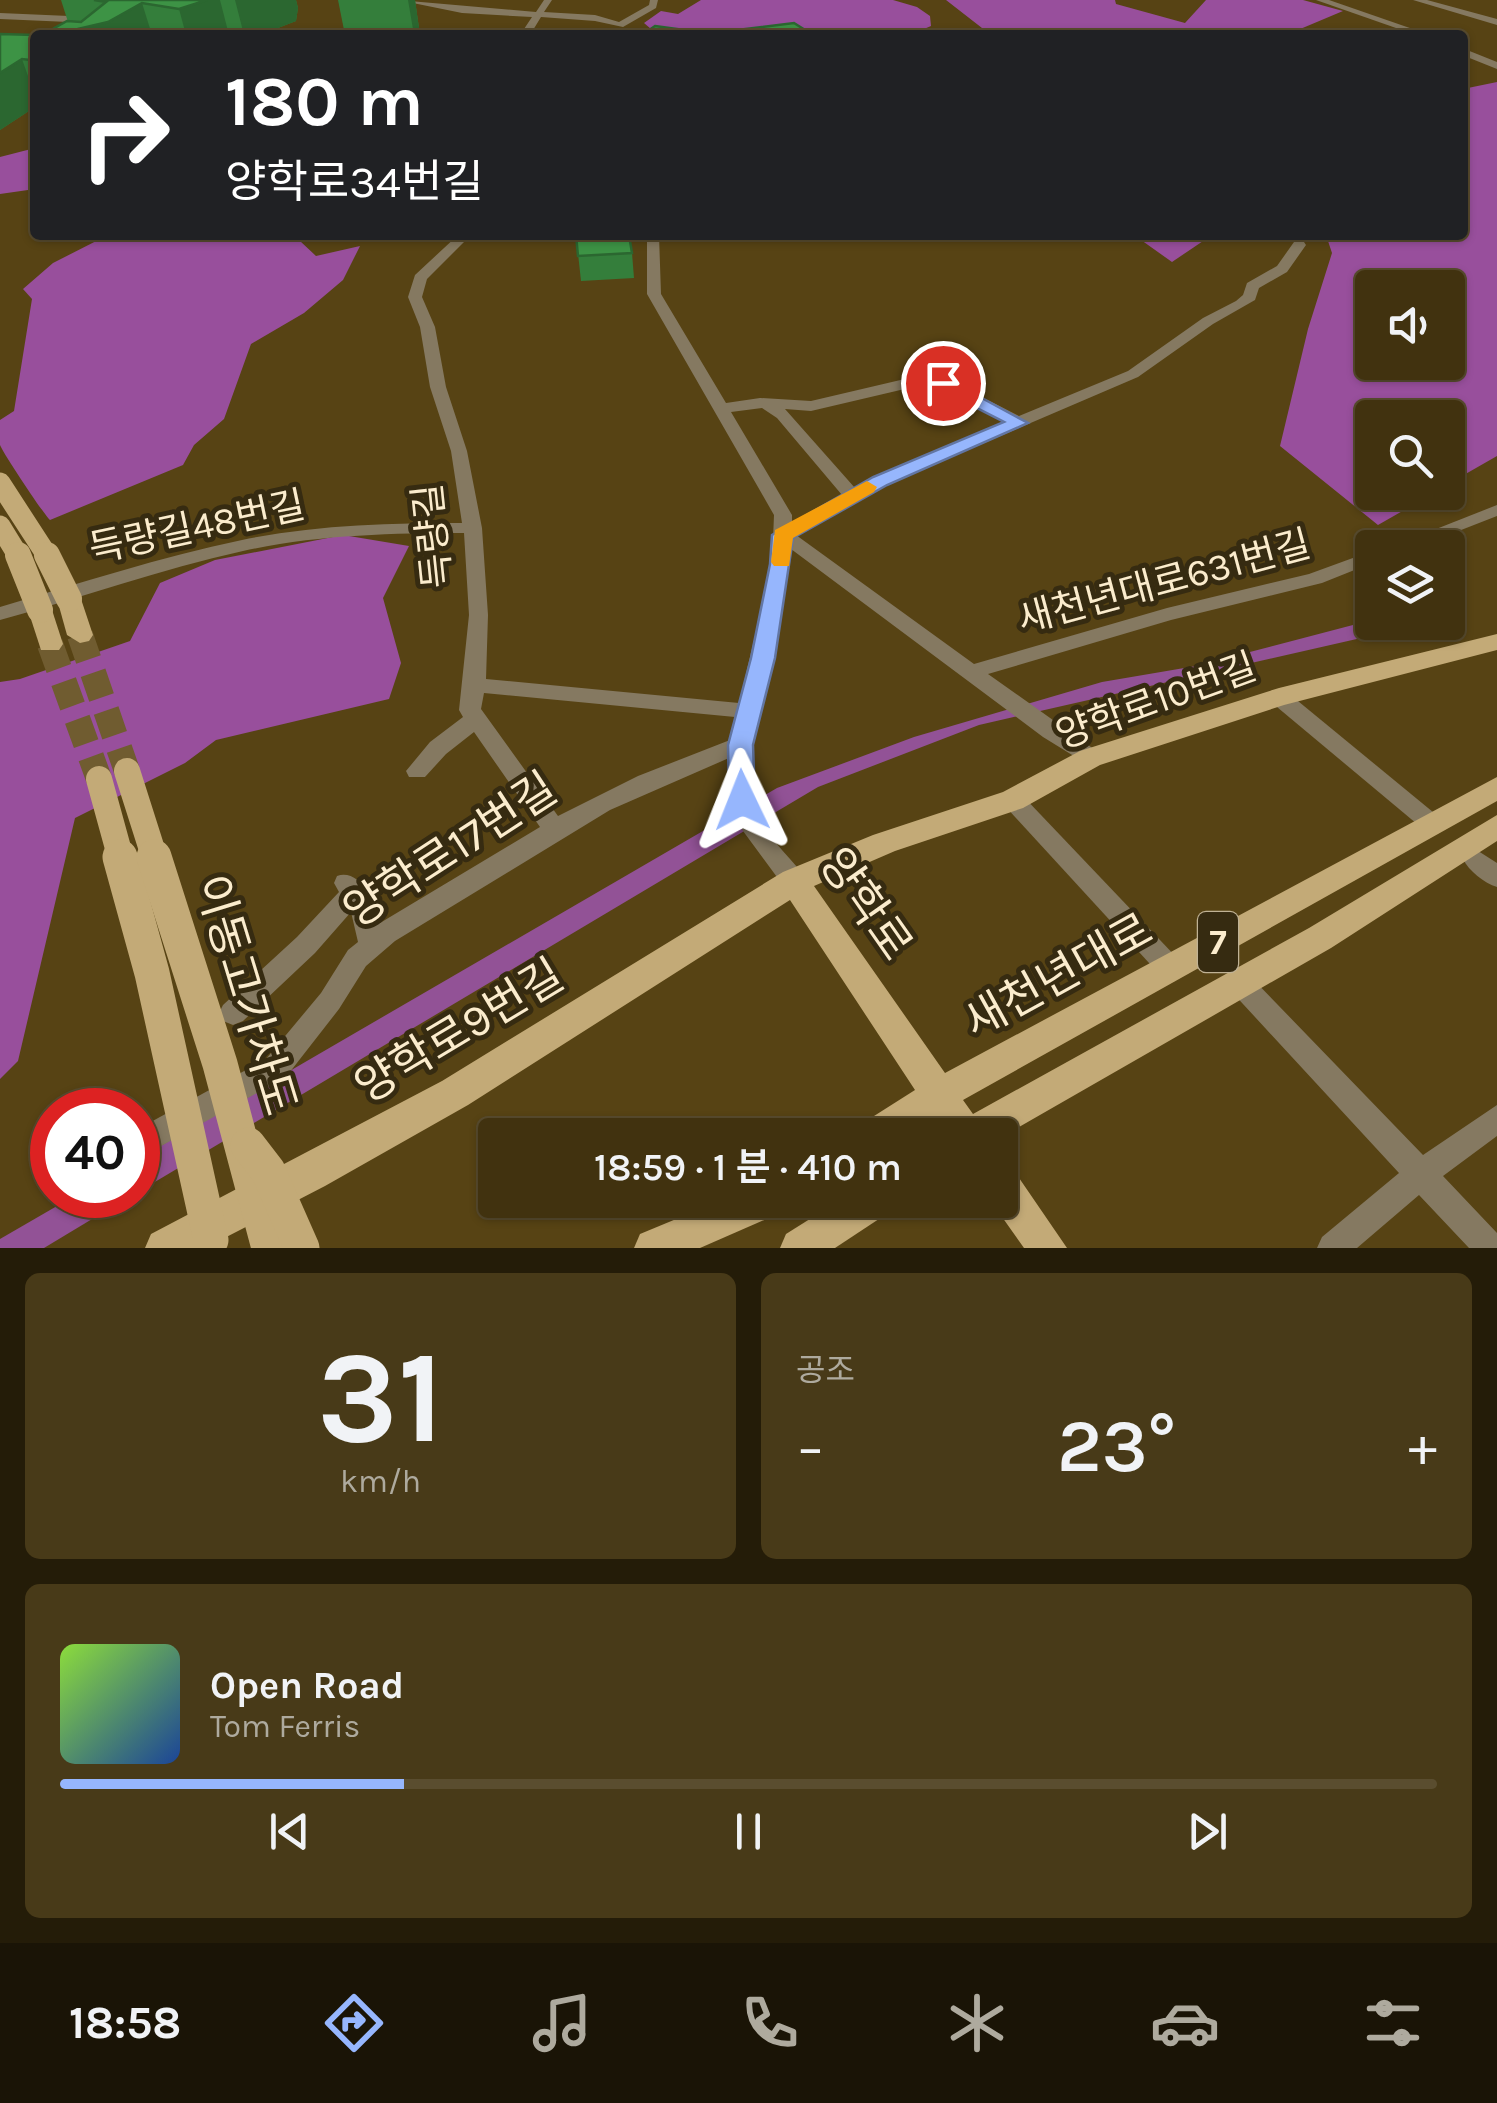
<!DOCTYPE html>
<html lang="ko">
<head>
<meta charset="utf-8">
<style>
	body { margin:0; font-family:Karla,"Noto Sans KR",sans-serif; background:#483a18; color:#f1f3f6; height:100vh; display:flex; flex-direction:column; font-size:38px; white-space:nowrap }
	* { box-sizing:border-box; margin:0 }
	p { font-size:32px; color:#aeaa9e }
	.icon { flex:none; width:55px; height:55px; fill:none; stroke:currentColor; stroke-width:2; stroke-linecap:round; stroke-linejoin:round }
	.map { position:relative; height:1248px; overflow:hidden }
	.sheet { display:flex; flex-direction:column; gap:25px; padding:25px; background:#241c08; flex:1 }
	.sheet>* { flex:none }
	.top-card { position:absolute; left:30px; top:30px; width:1438px; height:210px; border-radius:10px; box-shadow:0 2px 8px #0004,0 0 0 2px #5a4d2f; background:#202124; color:#fff; overflow:hidden }
	.controls { position:absolute; left:1355px; top:270px; display:grid; gap:20px }
	.controls a { display:grid; place-items:center; width:110px; height:110px; border-radius:10px; background:#41320f; box-shadow:0 2px 8px #0004,0 0 0 2px #5a4d2f; font-size:50px }
	.speed { position:absolute; left:30px; top:1088px; display:flex; gap:20px; font-size:50px; font-weight:700; text-align:center }
	.speed>* { display:grid; place-content:center; width:130px; height:130px; border-radius:50%; background:#41320f; box-shadow:0 2px 8px #0004,0 0 0 2px #5a4d2f; line-height:1 }
	.speed .limit { border:15px solid #d22; background:#fff; color:#111 }
	.pin { position:absolute; display:grid; place-items:center; width:85px; height:85px; color:#fff; margin:-42px; border:5px solid #fff; border-radius:50%; box-shadow:0 2px 10px #0007 }
	.me { position:absolute; width:110px; margin:-55px; rotate:358deg; stroke-linejoin:round; filter:drop-shadow(0 0 8px #0008) }
	.turn { display:flex; align-items:center; gap:35px; height:210px; padding:0 30px; font-size:45px }
	.turn .icon { width:130px; height:130px; stroke-width:2.5 }
	.turn b { display:block; font-size:70px; line-height:85px }
	.big { font-size:75px; font-weight:600; line-height:1.1 }
	.sheet .widget { flex:1; display:flex; flex-direction:column; justify-content:center; gap:15px; min-width:0; padding:0 35px; border-radius:15px; background:#483a18 }
	.sheet .dial { align-items:center; gap:0 }
	.dial b { font-size:130px; line-height:1 }
	.song { display:flex; align-items:center; gap:30px }
	.cover { width:120px; height:120px; border-radius:15px; background:linear-gradient(135deg,hsl(90 70% 55%),hsl(220 70% 35%)) }
	.played { height:10px; border-radius:5px; background:linear-gradient(90deg,#96b6fd 25%,#5a4d2f 25%) }
	.keys { display:flex; justify-content:space-around; direction:ltr }
	.heat { display:flex; justify-content:space-between; align-items:center; font-size:55px; direction:ltr }
	.sheet .tiles { flex:1; display:grid; gap:25px; grid-template-columns:1fr 1fr }
	.widget:last-child { grid-column:span 2 }
	.trip { position:absolute; left:478px; top:1118px; width:540px; height:100px; border-radius:10px; background:#41320f; box-shadow:0 2px 8px #0004,0 0 0 2px #5a4d2f; font-weight:600; line-height:100px; text-align:center }
	.tabs { display:flex; height:160px; justify-content:space-around; align-items:center; background:#1a1406; color:#aeaa9e }
	.tabs .icon { width:70px; height:70px }
	.tabs .active { color:#96b6fd }
	.tabs b { font-size:45px; color:#f1f3f6 }
	.map>svg:first-child { display:block }
</style>
</head>
<body>
<div class="map">
<svg width="1497" height="1248" viewBox="0 0 1497 1248">
	<rect width="100%" height="100%" fill="#574314"/>
	<!-- green -->
	<g fill="#925296">
		<polygon points="1372,620 1427,623 979,725 818,787 138,1192 138,1159 777,788 914,737 1102,682 1196,666"/>
		<polygon points="76,1195 132,1195 44,1248 0,1248 0,1239"/>
	</g>
	<!-- forest -->
	<g fill="#984f9c" fill-rule="evenodd">
		<polygon points="701,0 893,0 917,7 930,16 931,26 910,35 658,35 644,23 661,11 678,14"/>
		<polygon points="946,0 1115,0 1116,4 1185,23 1206,0 1303,0 1343,11 1286,35 973,35 982,28"/>
		<path d="M 1497,82 L 1497,456 L 1448,484 L 1448,418 L 1372,418 L 1372,492 L 1434,493 L 1378,525 L 1280,446 L 1308,329 L 1332,253 L 1326,235 L 1462,235 L 1463,89 ZM 1372,288 L 1448,288 L 1448,362 L 1372,362 Z"/>
		<polygon points="35,148 35,189 0,194 0,157"/>
		<path d="M 108,235 L 305,235 L 300,241 L 316,256 L 360,246 L 343,280 L 304,313 L 251,344 L 224,419 L 194,445 L 183,465 L 50,520 C 42,512 3,453 0,445 C 0,438 0,427 0,420 L 14,411 L 32,299 L 23,289 L 53,263 Z"/>
		<polygon points="1134,235 1212,235 1172,262"/>
		<polygon points="343,535 409,546 383,598 401,663 389,699 216,740 185,763 75,818 18,1061 0,1079 0,682 20,679 130,641 160,583 215,560"/>
	</g>
	<g fill="none" stroke-linecap="round" stroke-linejoin="round">
		<!-- major-tunnel -->
		<g stroke="#705c30" stroke-width="26" stroke-dasharray="26 14" stroke-linecap="butt">
			<polyline points="80,635 127,771"/>
			<polyline points="50,644 99,779"/>
		</g>
		<!-- minor -->
		<g fill="#857961" fill-rule="evenodd">
			<polygon points="398,0 536,12 544,0 552,0 544,12 595,15 619,22 649,5 650,0 658,0 656,8 623,27 595,21 541,17 530,35 520,35 532,17 462,13"/>
			<polygon points="1316,0 1329,0 1430,35 1416,35"/>
			<polygon points="1413,0 1427,0 1497,19 1497,25"/>
			<polygon points="0,13 92,17 97,20 92,23 0,19"/>
			<polygon points="1462,48 1497,62 1497,69 1462,55"/>
			<path d="M 458,235 L 471,235 L 427,279 L 422,297 L 435,327 L 446,387 L 467,451 L 482,528 L 488,615 L 486,679 L 739,703 L 772,564 L 774,515 L 647,294 L 647,235 L 659,235 L 661,294 L 726,403 L 760,398 L 811,401 L 926,374 L 949,380 L 1019,416 L 1128,371 L 1203,318 L 1236,301 L 1243,295 L 1247,283 L 1277,266 L 1294,242 L 1304,242 L 1306,245 L 1287,272 L 1259,288 L 1255,300 L 1213,324 L 1138,377 L 886,485 L 796,535 L 974,664 L 1167,608 L 1309,574 L 1372,551 L 1372,563 L 1322,583 L 1171,620 L 988,674 L 1098,752 L 1101,758 L 1098,764 L 1090,766 L 1043,737 L 791,549 L 790,564 C 779,618 736,766 755,813 C 763,831 790,858 803,874 L 806,881 L 803,888 L 794,891 L 785,888 L 732,816 L 729,758 L 610,810 L 395,941 L 366,966 L 339,1009 L 286,1077 L 145,1155 L 138,1152 L 138,1129 L 266,1059 L 321,993 L 348,950 L 358,942 L 351,912 L 315,953 L 243,1021 L 233,1025 L 223,1021 L 219,1013 L 223,1005 L 297,937 L 339,892 L 334,883 L 337,876 C 360,868 377,904 380,923 L 540,827 L 474,732 L 446,754 L 425,777 L 409,777 L 406,771 L 430,742 L 463,717 L 459,710 L 469,615 L 464,533 C 390,533 315,535 243,551 C 161,569 81,598 0,620 L 0,607 C 80,583 161,557 242,540 C 314,525 389,523 462,523 L 451,451 L 430,387 L 420,327 L 408,297 L 415,275 ZM 926,384 L 938,386 L 1005,422 L 855,488 L 785,409 L 811,411 ZM 762,408 L 777,418 L 842,495 L 792,523 L 792,515 L 731,412 ZM 484,693 L 735,717 L 730,740 L 638,776 L 558,816 L 481,709 Z"/>
			<polygon points="1497,505 1497,516 1415,548 1388,548"/>
			<polygon points="1279,690 1287,692 1439,817 1443,823 1439,829 1431,832 1423,829 1271,702 1268,697 1271,692"/>
			<polygon points="1013,791 1021,794 1179,960 1183,968 1179,976 1170,979 1161,976 1005,806 1001,800 1005,794"/>
			<path d="M 1475,849 L 1497,863 L 1497,887 C 1484,883 1469,871 1463,859 L 1466,852 Z"/>
			<polygon points="1240,972 1249,975 1423,1155 1497,1105 1497,1136 1443,1176 1497,1233 1497,1248 1469,1248 1419,1195 1357,1248 1317,1248 1322,1237 1399,1173 1231,991 1227,983 1231,975"/>
		</g>
		<!-- major -->
		<g fill="#c3aa77" fill-rule="evenodd">
			<polygon points="69,591 81,599 93,635 89,641 80,643 67,635 57,599"/>
			<polygon points="40,602 52,610 63,644 59,650 41,650 28,610"/>
			<polygon points="1497,634 1497,650 1284,705 1100,765 1023,808 895,851 814,886 945,1073 1497,777 1497,801 963,1100 973,1114 1309,928 1497,815 1497,841 1331,948 1000,1138 945,1135 934,1118 908,1135 858,1135 863,1123 915,1090 790,900 468,1105 325,1186 205,1248 145,1248 151,1234 442,1081 783,872 873,835 1003,792 1080,751 1279,688"/>
			<polygon points="1000,1163 1013,1169 1067,1248 1024,1248 990,1200 1000,1200"/>
			<polygon points="722,1200 786,1200 780,1213 700,1248 634,1248 640,1234"/>
			<polygon points="840,1200 894,1200 888,1213 835,1248 780,1248 786,1234"/>
		</g>
		<!-- major-bridge-far2 -->
		<g stroke="#c3aa77" stroke-width="21">
			<polyline points="0,483 48,557"/>
			<polyline points="0,526 19,557"/>
		</g>
		<!-- major-bridge-far1 -->
		<g stroke="#c3aa77" stroke-width="26">
			<polyline points="18,555 40,610"/>
			<polyline points="47,555 69,599"/>
			<polyline points="127,771 155,859"/>
			<polyline points="99,779 121,859"/>
		</g>
		<!-- major-bridge -->
		<g stroke="#c3aa77" stroke-width="35">
			<polyline points="120,857 152,973 211,1240"/>
			<polyline points="154,857 220,1064 269,1248"/>
			<polyline points="248,1145 268,1171 302,1248"/>
		</g>
	</g>
	<!-- wall -->
	<g fill="#347e3b">
		<polygon points="61,0 296,0 298,8 296,21 260,35 42,35 68,22"/>
		<polygon points="338,0 415,0 420,35 345,35"/>
		<polygon points="0,34 35,35 35,107 0,130"/>
		<polygon points="576,235 632,253 634,278 581,281"/>
	</g>
	<!-- shaded-wall -->
	<g fill="#2b6730">
		<polygon points="207,0 220,0 229,35 186,35 179,9"/>
		<polygon points="235,0 296,0 298,8 296,21 260,35 244,35"/>
		<polygon points="408,0 415,0 420,35 414,35"/>
		<polygon points="142,3 152,35 68,35 78,29"/>
		<polygon points="35,57 35,73 30,60"/>
		<polygon points="22,59 35,96 35,107 0,130 0,73"/>
	</g>
	<!-- building -->
	<g fill="#3d9345" stroke="#2b6730" stroke-width="2.5">
		<polygon points="94,0 207,0 179,9 142,3 108,22 78,29 68,35 42,35 67,21 81,22 106,2"/>
		<polygon points="794,23 813,35 696,35"/>
		<polygon points="655,26 685,30 679,35 642,35"/>
		<polygon points="0,34 35,35 35,57 30,60 22,59 0,73"/>
		<polygon points="576,235 629,235 632,253 578,256"/>
	</g>
	<!-- route -->
	<polygon fill="#96b6fd" stroke="#6276a4" stroke-width="2.5" points="943,377 1028,423 887,485 793,538 775,658 753,745 755,800 751,808 733,808 729,800 728,745 751,658 770,564 772,535 873,477 1004,422 936,387 934,383"/>
	<!-- slow -->
	<polygon fill="#f59e0b" points="867,481 877,487 874,492 793,538 789,566 774,566 771,562 775,530"/>
	<g text-anchor="middle" dominant-baseline="central" stroke-width="10" stroke-linejoin="round" paint-order="stroke">
		<!-- shield labels -->
		<rect fill="#362b11" stroke="#c0b295" stroke-width="2.5" x="1198" y="912" width="40" height="60" rx="8"/>
		<g font-size="35" font-weight="bold" fill="#fbeccd">
			<text x="1218" y="942">7</text>
		</g>
		<!-- street labels -->
		<g font-size="38" fill="#fbeccd" stroke="#362b11">
			<text transform="translate(197 527) rotate(-12)">득량길48번길</text>
			<text transform="translate(433 536) rotate(-96)">득량길</text>
			<text transform="translate(1164 582) rotate(-15)">새천년대로631번길</text>
			<text transform="translate(1156 701) rotate(-20)">양학로10번길</text>
		</g>
		<!-- near-street labels -->
		<g font-size="45" fill="#fbeccd" stroke="#362b11">
			<text transform="translate(450 850) rotate(-33)">양학로17번길</text>
			<text transform="translate(866 904) rotate(55)">양학로</text>
			<text transform="translate(1058 976) rotate(-29)">새천년대로</text>
			<text transform="translate(246 995) rotate(73)">이동고가차도</text>
			<text transform="translate(459 1031) rotate(-31)">양학로9번길</text>
		</g>
	</g>
</svg>
<div class="controls">
<a><svg class="icon" aria-label="sound" viewBox="0 0 24 24"><path d="M4 9h4l5-4v14l-5-4H4zM17 9q2 3 0 6"/></svg></a>
<a><svg class="icon" aria-label="search" viewBox="0 0 24 24"><circle cx="10" cy="10" r="6"/><path d="M15 15l6 6"/></svg></a>
<a><svg class="icon" aria-label="layers" viewBox="0 0 24 24"><path d="M12 4l9 5-9 5-9-5zM3 14l9 5 9-5"/></svg></a>
</div>
<div class="speed"><div class="limit">40</div></div>
<div class="pin" style="left:943px;top:383px;background:#d93025"><svg class="icon" aria-label="arrive" viewBox="0 0 24 24"><path d="M6 21V4h12l-3 4 3 4H6"/></svg></div>
<svg class="me" style="left:742px;top:800px" viewBox="-20 -20 40 40"><path d="M0-17L14 15 0 8-14 15z" fill="#96b6fd" stroke="#fff" stroke-width="4"/></svg>
<div class="trip">18:59 · 1 분 · 410 m</div>
<div class="top-card">
<div class="turn"><svg class="icon" aria-label="right" viewBox="0 0 24 24"><path d="M7 20v-9h11M14 6l5 5-5 5"/></svg><div><b>180 m</b>양학로34번길</div></div>
</div>
</div>
<section class="sheet">
<div class="tiles">
<div class="widget dial"><b>31</b><p>km/h</p></div>
<div class="widget"><p>공조</p>
<div class="heat"><a>−</a><b class="big">23°</b><a>+</a></div>
</div>
<div class="widget">
<div class="song"><i class="cover"></i><div><b>Open Road</b><p>Tom Ferris</p></div></div>
<div class="played"></div>
<div class="keys"><svg class="icon" aria-label="previous" viewBox="0 0 24 24"><path d="M18 5L8 12l10 7zM5 5v14"/></svg><svg class="icon" aria-label="pause" viewBox="0 0 24 24"><path d="M8 5v14M16 5v14"/></svg><svg class="icon" aria-label="next" viewBox="0 0 24 24"><path d="M6 5l10 7-10 7zM19 5v14"/></svg></div>
</div>
</div>
</section>
<nav class="tabs">
<b>18:58</b>
<svg class="icon active" aria-label="directions" viewBox="0 0 24 24"><path d="M12 3l9 9-9 9-9-9zM9 14v-3h6M13 9l2 2-2 2"/></svg>
<svg class="icon" aria-label="music" viewBox="0 0 24 24"><path d="M9 18V5l10-2v13"/><circle cx="6" cy="18" r="3"/><circle cx="16" cy="16" r="3"/></svg>
<svg class="icon" aria-label="phone" viewBox="0 0 24 24"><path d="M5 4h4l2 5-3 2q2 4 5 5l2-3 5 2v4C11 20 4 13 5 4z"/></svg>
<svg class="icon" aria-label="climate" viewBox="0 0 24 24"><path d="M12 3v18M4 7l16 10M4 17L20 7"/></svg>
<svg class="icon" aria-label="car" viewBox="0 0 24 24"><path d="M5 17H2v-5l4-1 3-4h7l3 4 3 1v5h-3M9 17h6M6 11h13"/><circle cx="7" cy="17" r="2"/><circle cx="17" cy="17" r="2"/></svg>
<svg class="icon" aria-label="filters" viewBox="0 0 24 24"><path d="M4 7h16M4 17h16"/><circle cx="9" cy="7" r="2"/><circle cx="15" cy="17" r="2"/></svg>
</nav>
</body>
</html>
